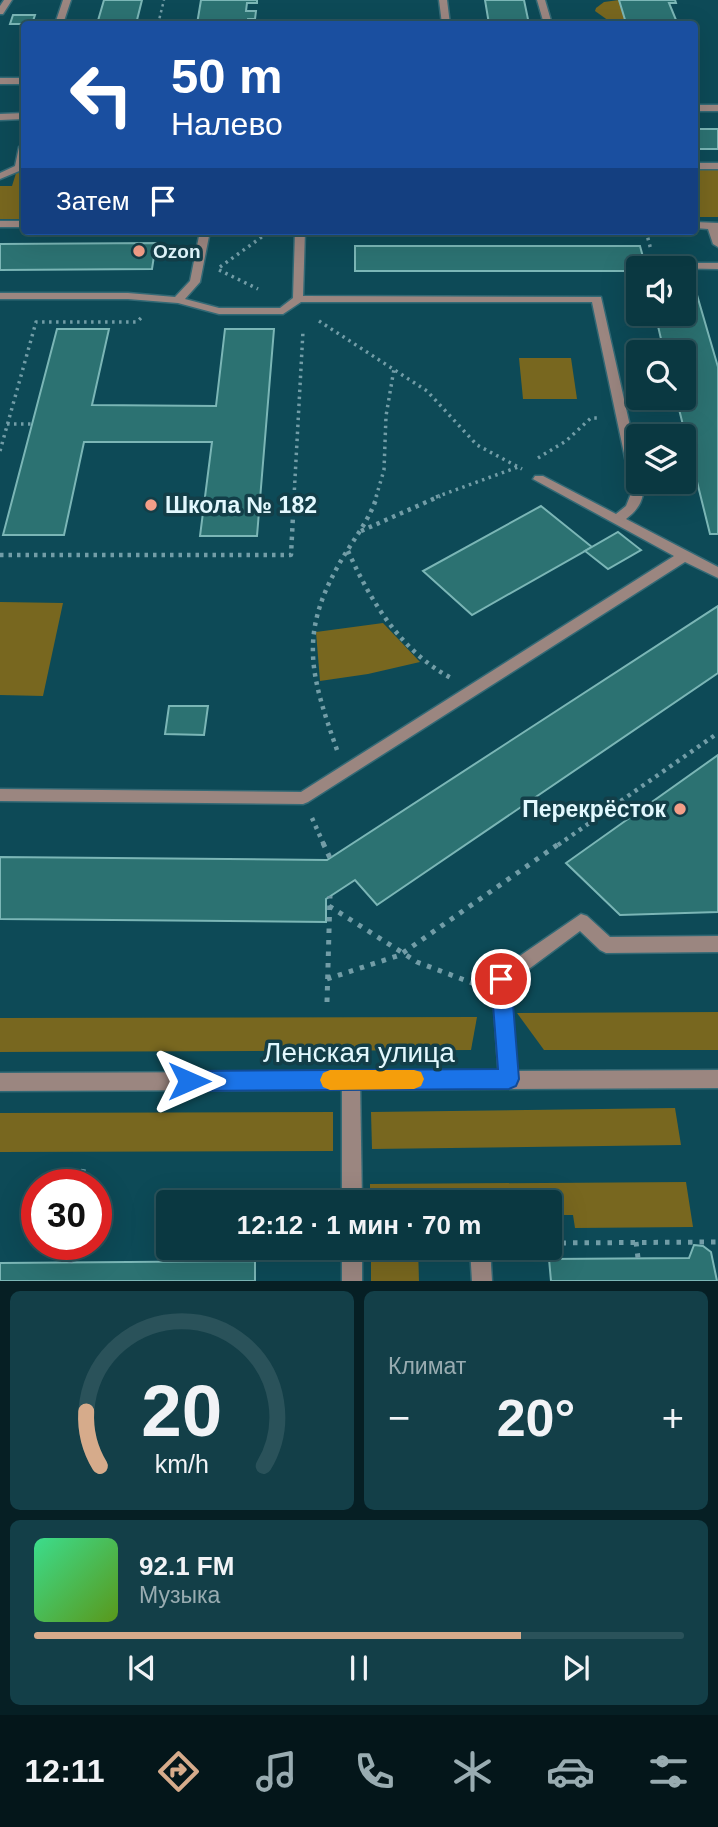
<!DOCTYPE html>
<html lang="ru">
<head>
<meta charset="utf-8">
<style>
	body { margin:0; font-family:Arial,sans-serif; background:#133f48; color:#f1f3f6; height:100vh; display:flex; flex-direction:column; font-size:26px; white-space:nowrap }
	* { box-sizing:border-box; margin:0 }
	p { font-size:23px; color:#99acb1 }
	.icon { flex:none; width:38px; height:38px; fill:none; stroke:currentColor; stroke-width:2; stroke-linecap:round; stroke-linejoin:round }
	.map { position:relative; height:1281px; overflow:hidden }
	.side { display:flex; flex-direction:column; gap:10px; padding:10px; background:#061f24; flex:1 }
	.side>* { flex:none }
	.hud { position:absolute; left:21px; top:21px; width:677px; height:214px; border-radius:7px; box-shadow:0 7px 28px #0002,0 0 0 2px #2a525a; background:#1a4fa0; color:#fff; overflow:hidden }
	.tools { position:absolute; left:626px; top:256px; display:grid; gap:14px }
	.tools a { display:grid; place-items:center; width:70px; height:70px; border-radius:7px; background:#0a3841; box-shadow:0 7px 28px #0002,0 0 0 2px #2a525a; font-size:35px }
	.speed { position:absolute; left:21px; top:1169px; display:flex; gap:14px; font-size:35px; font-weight:700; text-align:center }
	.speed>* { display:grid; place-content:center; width:91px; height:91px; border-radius:50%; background:#0a3841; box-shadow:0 7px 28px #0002,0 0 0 2px #2a525a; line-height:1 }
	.speed .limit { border:10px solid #d22; background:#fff; color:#111 }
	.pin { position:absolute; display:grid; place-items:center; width:60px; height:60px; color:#fff; margin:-30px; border:4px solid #fff; border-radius:50%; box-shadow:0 2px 7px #0007 }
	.me { position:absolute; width:77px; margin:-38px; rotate:90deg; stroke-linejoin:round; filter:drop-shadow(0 0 5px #0008) }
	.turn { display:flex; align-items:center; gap:24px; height:147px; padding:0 35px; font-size:32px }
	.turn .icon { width:91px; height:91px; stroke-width:2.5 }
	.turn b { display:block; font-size:49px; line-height:60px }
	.then { display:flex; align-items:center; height:66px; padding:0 35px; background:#0003; gap:14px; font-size:26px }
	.big { font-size:52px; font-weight:600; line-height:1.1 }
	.side .tile { flex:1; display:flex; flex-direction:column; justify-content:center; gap:10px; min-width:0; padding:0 24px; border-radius:10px; background:#133f48 }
	.side .dial { align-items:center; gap:0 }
	.dial svg { height:182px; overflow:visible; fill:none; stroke:#2a525a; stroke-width:7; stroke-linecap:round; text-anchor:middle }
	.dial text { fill:#f1f3f6; stroke:none }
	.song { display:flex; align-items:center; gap:21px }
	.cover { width:84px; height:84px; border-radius:10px; background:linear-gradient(135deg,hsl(150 70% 55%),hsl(90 70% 35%)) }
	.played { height:7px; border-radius:4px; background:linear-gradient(90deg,#d6ab8b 75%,#2a525a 75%) }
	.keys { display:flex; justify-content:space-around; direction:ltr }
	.heat { display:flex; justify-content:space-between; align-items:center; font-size:38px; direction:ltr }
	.side .tiles { flex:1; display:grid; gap:10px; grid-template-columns:1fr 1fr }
	.tile:last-child { grid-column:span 2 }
	.trip { position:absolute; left:156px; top:1190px; width:406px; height:70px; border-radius:7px; background:#0a3841; box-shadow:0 7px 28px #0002,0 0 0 2px #2a525a; font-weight:600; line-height:70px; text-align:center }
	.tabs { display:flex; height:112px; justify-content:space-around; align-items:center; background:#04161a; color:#99acb1 }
	.tabs .icon { width:49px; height:49px }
	.tabs .current { color:#d6ab8b }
	.tabs b { font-size:32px; color:#f1f3f6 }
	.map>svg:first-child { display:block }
</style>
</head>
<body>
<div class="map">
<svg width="718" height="1281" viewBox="0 0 718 1281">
	<rect width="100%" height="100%" fill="#0d4a57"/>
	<!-- green -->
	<g fill="#78671f">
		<polygon points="619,0 626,23 609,21 595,11 596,8 604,2"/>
		<polygon points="17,170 24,170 24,219 0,219 0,186 12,186"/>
		<rect x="695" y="170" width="23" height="47"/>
		<polygon points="519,358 571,358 577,399 523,399"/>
		<polygon points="0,602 63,603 43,696 0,695"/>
		<polygon points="383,623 420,662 368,674 320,681 316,632"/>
		<polygon points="718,1012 718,1050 544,1050 517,1013"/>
		<polygon points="477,1017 471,1050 0,1052 0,1018"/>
		<polygon points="675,1108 681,1145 372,1149 371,1112"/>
		<polygon points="333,1112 333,1151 0,1152 0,1113"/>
		<polygon points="686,1182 693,1227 575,1228 573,1215 550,1215 550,1202 370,1202 370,1184"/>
		<polygon points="371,1248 418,1248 419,1281 371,1281"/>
	</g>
	<!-- building -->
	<g fill="#2c7272" stroke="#7bb6b6" stroke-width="2">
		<polygon points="104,0 142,0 136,24 97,24"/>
		<polygon points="201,0 257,0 257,3 247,3 246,11 256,11 255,19 248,19 247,24 197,24"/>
		<polygon points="485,0 524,0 529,24 489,24"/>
		<polygon points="619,0 675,0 676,3 669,3 676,20 683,20 684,24 626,23"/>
		<polygon points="13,15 35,15 32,24 10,24"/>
		<rect x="695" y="129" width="23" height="20"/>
		<polygon points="156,243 152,269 0,270 0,244"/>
		<polygon points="355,246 640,246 646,268 639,268 639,271 355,271"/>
		<polygon points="684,271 690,271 718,367 718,534 710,534 676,397 684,397 684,352 664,352 655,313 684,313"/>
		<polygon points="57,329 109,329 92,405 216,406 225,329 274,329 257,536 200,536 212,442 84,442 64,535 3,535"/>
		<polygon points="541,506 592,547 472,615 423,571"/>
		<polygon points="618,532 641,550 608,569 585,551"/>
		<polygon points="718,606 718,673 377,905 355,880 326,899 326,922 0,919 0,857 327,860"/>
		<polygon points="169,706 208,706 204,735 165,734"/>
		<polygon points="718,755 718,912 620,915 566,863"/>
		<polygon points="694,1245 703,1246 711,1252 717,1281 551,1281 549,1259 689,1258"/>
		<polygon points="255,1261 255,1281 0,1281 0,1263"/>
	</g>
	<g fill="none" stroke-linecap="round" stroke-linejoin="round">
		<!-- lane casing -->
		<g stroke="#336975" stroke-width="3">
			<g id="lane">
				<polygon points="4,0 12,0 3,14 0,14 0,6"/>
				<polygon points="63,0 71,0 63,24 55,24"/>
				<polygon points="439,0 447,0 450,24 442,24"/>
				<polygon points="537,0 545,0 552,24 544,24"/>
				<rect x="0" y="78" width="24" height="6"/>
				<rect x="695" y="105" width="23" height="6"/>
				<polygon points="24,113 24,119 0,120 0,114"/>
				<polygon points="24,144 24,169 0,179 0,173 15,166 19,147"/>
				<rect x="695" y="163" width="23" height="6"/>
				<rect x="0" y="221" width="24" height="6"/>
				<polygon points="695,222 718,223 718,247 713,244 708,229 695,228"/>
				<path d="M 200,231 L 210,231 L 200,282 L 185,299 L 219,308 L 280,308 L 293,298 L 295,231 L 305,231 L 303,296 L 601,297 L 639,466 L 639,481 L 642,481 C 646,498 639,509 626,519 L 718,567 L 718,578 L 685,562 L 308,802 L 303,804 L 0,801 L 0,789 L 301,792 L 674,556 L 533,479 L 535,476 L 543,476 L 616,514 L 626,506 L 632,491 L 592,302 L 301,302 L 283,314 L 219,314 L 178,303 L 128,299 L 0,299 L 0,293 L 128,293 L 175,297 L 190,281 Z"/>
				<polygon points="663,263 718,263 718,269 659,268 659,264"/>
				<polygon points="581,914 587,916 610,937 718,936 718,952 606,953 600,950 580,931 510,983 517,1079 514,1085 508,1088 502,1085 499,1079 492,979 495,973"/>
				<polygon points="351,1071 357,1074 360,1080 362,1202 342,1202 342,1080 345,1074"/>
				<rect x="342" y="1248" width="20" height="33"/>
				<polygon points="470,1248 490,1248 492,1281 472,1281"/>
			</g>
		</g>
		<!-- street casing -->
		<g stroke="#336975" stroke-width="3">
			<polygon id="street" points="718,1070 718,1088 0,1091 0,1073"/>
		</g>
		<!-- path-far3 -->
		<polyline stroke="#729da7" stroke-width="2.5" stroke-dasharray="2.5 3.5" stroke-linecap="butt" points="158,24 164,0"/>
		<!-- path-far2 -->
		<g stroke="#729da7" stroke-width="3.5" stroke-dasharray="2.5 4.5" stroke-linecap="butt">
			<polyline points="646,231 651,250"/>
			<polyline points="220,267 270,231"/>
			<polyline points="219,270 258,289"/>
			<polyline points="319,321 427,391 477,445 522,469"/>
			<polyline points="7,424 32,424"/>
			<polyline points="0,451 36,322 137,322 143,316"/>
			<polyline points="538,458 566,441 591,418 600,418"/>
			<polyline points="294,497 303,331"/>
			<polyline points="376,497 384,470 386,416 394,369"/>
			<polyline points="436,497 518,467"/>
		</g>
		<!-- path-far1 -->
		<g stroke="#729da7" stroke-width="4.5" stroke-dasharray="3.5 5" stroke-linecap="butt">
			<polyline points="361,531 440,496"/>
			<path d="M 348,551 C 371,602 401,651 451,678"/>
			<polyline points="0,555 291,555 294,496"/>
			<path d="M 337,750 C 312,678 298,637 338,566 C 351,542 369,522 377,496"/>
			<polyline points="312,818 324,845"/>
			<polyline points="558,845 718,733"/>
		</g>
		<!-- path -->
		<g stroke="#729da7" stroke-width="5" stroke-dasharray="4.5 7" stroke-linecap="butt">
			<polyline points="323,843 330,858"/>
			<polyline points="329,906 417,962 475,984"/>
			<polyline points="327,979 400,955 560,843"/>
			<polyline points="327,1002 330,896"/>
			<polyline points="81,1185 84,1165"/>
			<polyline points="636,1242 638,1258"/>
			<polyline points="550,1243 718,1242"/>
			<polyline points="70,1263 73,1244"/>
		</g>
		<!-- lane -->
		<use href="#lane" fill="#9b8680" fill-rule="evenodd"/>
		<!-- street -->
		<use href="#street" fill="#9b8680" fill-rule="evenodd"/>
	</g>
	<!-- route -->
	<polygon fill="#1a73e8" stroke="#114b97" stroke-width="2" points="501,970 508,973 511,979 519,1079 516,1086 509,1089 189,1091 182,1088 179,1081 182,1074 189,1071 498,1069 491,979 494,973"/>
	<!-- slow -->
	<polygon fill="#f59e0b" points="330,1070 414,1070 421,1072 424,1079 421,1086 414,1089 330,1090 323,1087 320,1080 323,1073"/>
	<!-- markers -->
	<g fill="#f49e88" stroke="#133e48" stroke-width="2.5">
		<circle cx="139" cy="251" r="7"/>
		<circle cx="151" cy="505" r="7"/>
		<circle cx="680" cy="809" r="7"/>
	</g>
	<g text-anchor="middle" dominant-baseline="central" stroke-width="7" stroke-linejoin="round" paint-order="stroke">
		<!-- far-poi labels -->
		<g font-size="19" font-weight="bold" fill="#e2f8fe" stroke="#133e48" text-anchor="start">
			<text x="153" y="251">Ozon</text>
		</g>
		<!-- poi labels -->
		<g font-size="23" font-weight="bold" fill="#e2f8fe" stroke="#133e48" text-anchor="start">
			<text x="165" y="505">Школа № 182</text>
			<text x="666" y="809" text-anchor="end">Перекрёсток</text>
		</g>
		<!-- near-street labels -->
		<g font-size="28" fill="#e2f8fe" stroke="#133e48">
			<text x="359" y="1052">Ленская улица</text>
		</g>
	</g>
</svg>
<div class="tools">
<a><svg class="icon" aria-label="sound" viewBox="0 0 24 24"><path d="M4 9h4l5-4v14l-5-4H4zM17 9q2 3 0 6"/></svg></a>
<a><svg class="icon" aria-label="search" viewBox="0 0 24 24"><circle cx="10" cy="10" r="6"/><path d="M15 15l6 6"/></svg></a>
<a><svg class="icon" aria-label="layers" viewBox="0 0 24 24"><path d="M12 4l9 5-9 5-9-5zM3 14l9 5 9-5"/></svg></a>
</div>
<div class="speed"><div class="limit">30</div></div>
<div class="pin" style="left:501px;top:979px;background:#d93025"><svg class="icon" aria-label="arrive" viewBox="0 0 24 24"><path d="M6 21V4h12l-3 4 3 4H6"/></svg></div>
<svg class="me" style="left:189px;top:1081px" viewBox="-20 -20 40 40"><path d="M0-17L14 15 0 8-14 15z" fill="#1a73e8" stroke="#fff" stroke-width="4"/></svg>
<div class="trip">12:12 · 1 мин · 70 m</div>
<div class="hud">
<div class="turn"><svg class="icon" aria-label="left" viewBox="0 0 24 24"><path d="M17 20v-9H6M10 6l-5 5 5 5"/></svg><div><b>50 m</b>Налево</div></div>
<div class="then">Затем<svg class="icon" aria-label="arrive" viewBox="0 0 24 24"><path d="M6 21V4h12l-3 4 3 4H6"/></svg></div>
</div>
</div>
<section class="side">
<div class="tiles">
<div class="tile dial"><svg viewBox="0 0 100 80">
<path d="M14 69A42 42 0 1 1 86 69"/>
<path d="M14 69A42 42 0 0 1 8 45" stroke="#d6ab8b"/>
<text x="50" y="56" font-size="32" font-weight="700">20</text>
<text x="50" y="72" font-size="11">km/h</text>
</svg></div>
<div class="tile"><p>Климат</p>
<div class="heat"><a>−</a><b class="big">20°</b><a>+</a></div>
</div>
<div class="tile">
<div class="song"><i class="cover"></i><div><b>92.1 FM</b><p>Музыка</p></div></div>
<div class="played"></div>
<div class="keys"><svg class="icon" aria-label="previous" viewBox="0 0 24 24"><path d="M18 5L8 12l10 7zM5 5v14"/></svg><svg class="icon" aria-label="pause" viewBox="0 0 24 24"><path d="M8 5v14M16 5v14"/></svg><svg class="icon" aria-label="next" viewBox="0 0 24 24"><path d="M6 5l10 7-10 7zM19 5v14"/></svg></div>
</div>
</div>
</section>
<nav class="tabs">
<b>12:11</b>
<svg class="icon current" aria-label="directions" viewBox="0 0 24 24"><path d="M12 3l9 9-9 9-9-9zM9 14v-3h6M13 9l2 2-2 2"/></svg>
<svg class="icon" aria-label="music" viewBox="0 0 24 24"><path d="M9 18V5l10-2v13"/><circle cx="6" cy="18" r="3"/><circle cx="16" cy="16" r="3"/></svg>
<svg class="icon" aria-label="phone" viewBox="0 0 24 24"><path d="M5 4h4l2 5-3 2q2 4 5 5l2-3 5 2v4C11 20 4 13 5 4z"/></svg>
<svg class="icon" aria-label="climate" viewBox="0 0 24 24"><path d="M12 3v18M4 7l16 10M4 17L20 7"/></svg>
<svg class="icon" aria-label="car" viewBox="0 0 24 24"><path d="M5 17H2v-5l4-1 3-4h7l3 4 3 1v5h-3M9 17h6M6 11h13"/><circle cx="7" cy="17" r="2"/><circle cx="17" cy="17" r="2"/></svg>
<svg class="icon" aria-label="filters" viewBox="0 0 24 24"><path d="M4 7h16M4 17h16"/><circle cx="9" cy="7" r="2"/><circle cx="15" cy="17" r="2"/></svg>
</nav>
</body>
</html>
